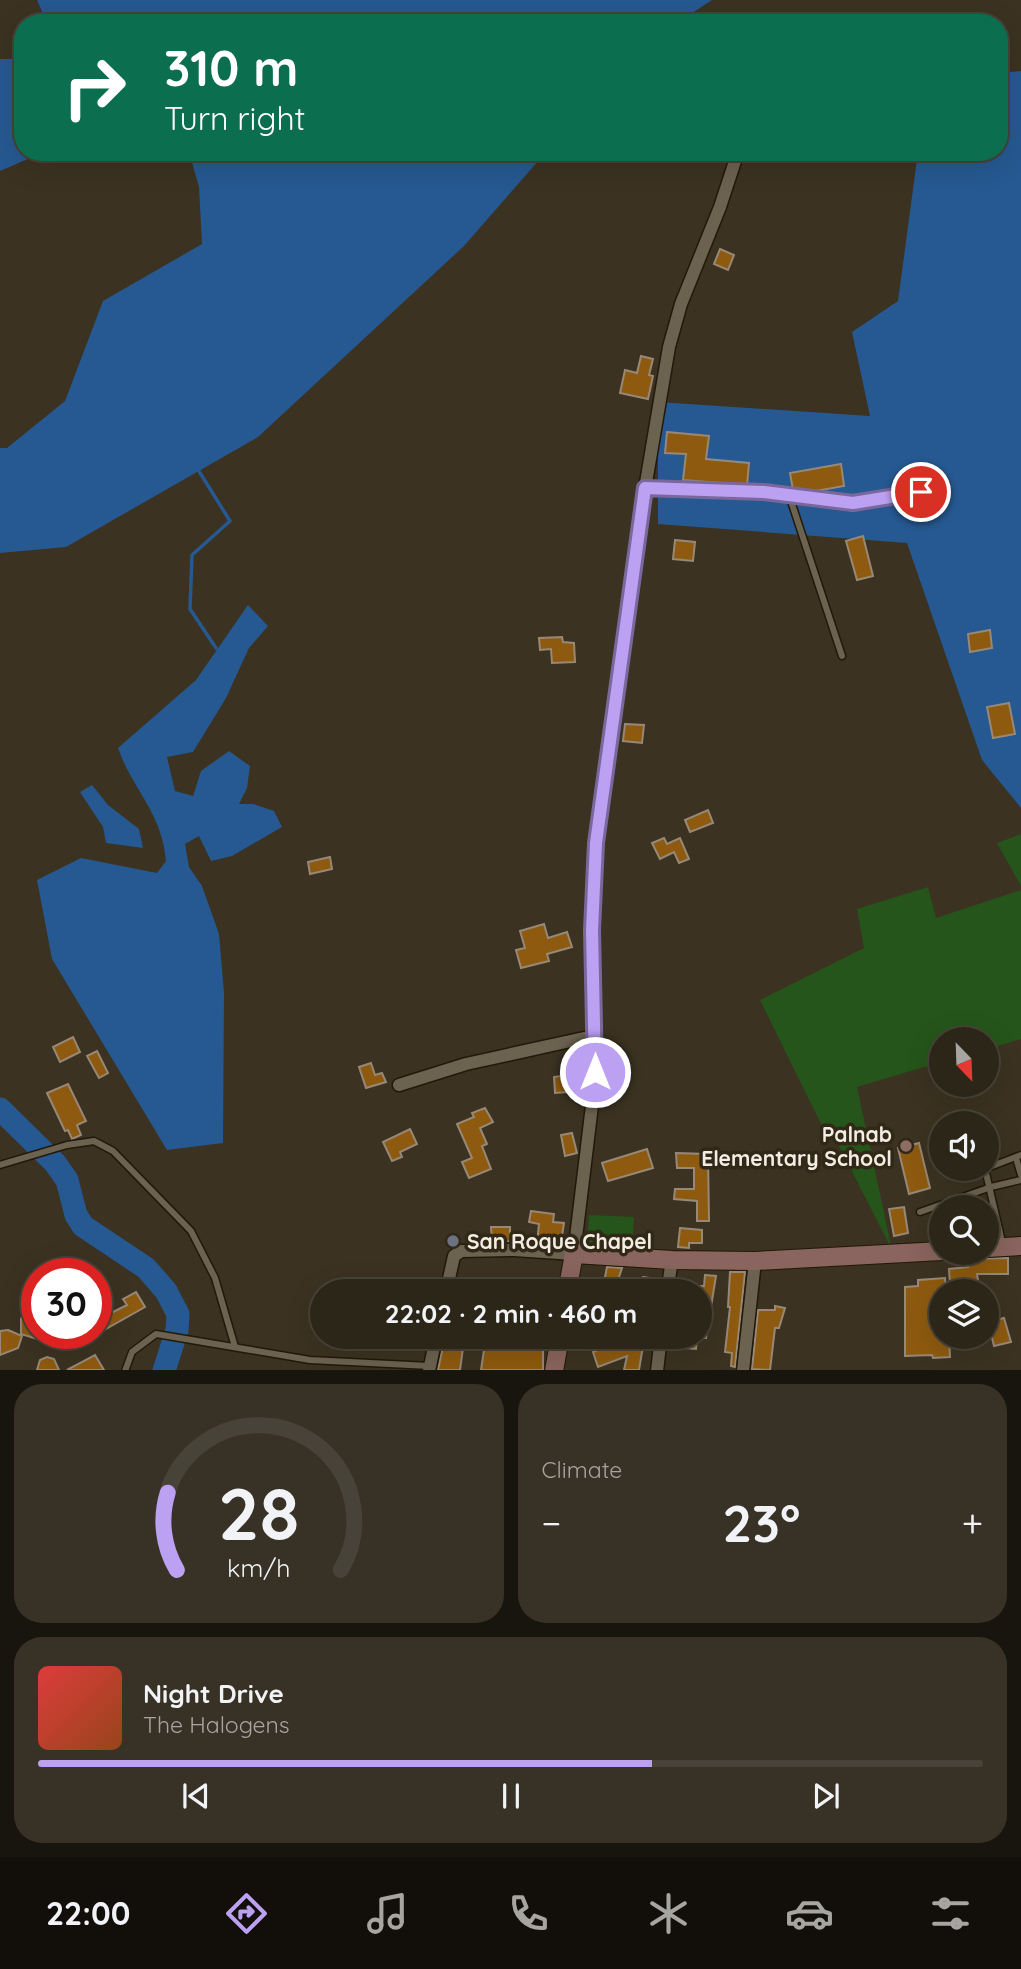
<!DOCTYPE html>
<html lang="en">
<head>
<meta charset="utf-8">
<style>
	body { margin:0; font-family:Quicksand,sans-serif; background:#383226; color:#f1f3f6; height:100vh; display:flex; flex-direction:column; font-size:26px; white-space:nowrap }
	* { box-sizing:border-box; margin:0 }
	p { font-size:23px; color:#a6a5a2 }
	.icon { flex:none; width:38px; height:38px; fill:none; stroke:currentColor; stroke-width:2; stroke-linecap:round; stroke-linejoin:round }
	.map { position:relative; height:1370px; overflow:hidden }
	.side { display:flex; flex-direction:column; gap:14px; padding:14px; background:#18150e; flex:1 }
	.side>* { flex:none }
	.hud { position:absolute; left:14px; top:14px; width:994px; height:147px; border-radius:28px; box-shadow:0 7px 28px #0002,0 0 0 2px #484338; background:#0b6e4f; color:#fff; overflow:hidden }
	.needle { width:46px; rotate:157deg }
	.fabs { position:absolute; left:929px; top:1027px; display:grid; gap:14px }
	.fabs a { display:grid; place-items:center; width:70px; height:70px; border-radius:50%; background:#2c2619; box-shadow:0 7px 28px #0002,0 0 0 2px #484338; font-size:35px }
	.speed { position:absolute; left:21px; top:1258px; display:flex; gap:14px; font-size:35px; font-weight:700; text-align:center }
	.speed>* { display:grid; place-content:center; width:91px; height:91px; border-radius:50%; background:#2c2619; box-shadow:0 7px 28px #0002,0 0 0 2px #484338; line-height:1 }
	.speed .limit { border:10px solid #d22; background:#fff; color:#111 }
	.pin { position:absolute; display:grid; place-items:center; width:60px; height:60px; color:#fff; margin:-30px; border:4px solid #fff; border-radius:50%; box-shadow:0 2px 7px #0007 }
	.me { position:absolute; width:77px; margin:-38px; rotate:0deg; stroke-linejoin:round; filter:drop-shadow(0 0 5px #0008) }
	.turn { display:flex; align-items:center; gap:24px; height:147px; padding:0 35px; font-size:32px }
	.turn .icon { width:91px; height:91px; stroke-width:2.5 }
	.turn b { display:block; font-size:49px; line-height:60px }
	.big { font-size:52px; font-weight:800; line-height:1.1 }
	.side .widget { flex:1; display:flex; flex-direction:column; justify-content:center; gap:10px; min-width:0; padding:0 24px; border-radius:28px; background:#383226 }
	.side .dial { align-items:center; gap:0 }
	.dial svg { height:182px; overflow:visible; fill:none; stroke:#484338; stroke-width:7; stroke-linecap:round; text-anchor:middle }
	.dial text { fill:#f1f3f6; stroke:none }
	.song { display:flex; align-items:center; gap:21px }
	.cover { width:84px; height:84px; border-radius:10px; background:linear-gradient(135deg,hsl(0 70% 55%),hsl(20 70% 35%)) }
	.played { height:7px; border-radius:4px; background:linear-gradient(90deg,#bca0f2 65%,#484338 65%) }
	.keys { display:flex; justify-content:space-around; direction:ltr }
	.heat { display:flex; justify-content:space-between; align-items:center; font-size:38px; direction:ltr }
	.side .tiles { flex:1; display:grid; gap:14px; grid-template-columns:1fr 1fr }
	.widget:last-child { grid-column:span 2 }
	.trip { position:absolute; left:310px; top:1279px; width:402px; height:70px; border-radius:35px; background:#2c2619; box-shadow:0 7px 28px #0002,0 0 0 2px #484338; font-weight:800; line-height:70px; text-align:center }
	.menu { display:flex; height:112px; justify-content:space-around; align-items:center; background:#120f0a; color:#a6a5a2 }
	.menu .icon { width:49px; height:49px }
	.menu .on { color:#bca0f2 }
	.menu b { font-size:32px; color:#f1f3f6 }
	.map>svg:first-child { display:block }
</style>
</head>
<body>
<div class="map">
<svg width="1021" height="1371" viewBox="0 0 1021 1371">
	<rect width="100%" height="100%" fill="#3b3221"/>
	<!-- green -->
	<g fill="#25551a">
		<polygon points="1021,834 1021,886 997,843"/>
		<polygon points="928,887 936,918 1021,890 1021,1039 987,1049 987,1040 942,1040 941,1062 857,1087 892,1250 837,1142 825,1132 760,1000 864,948 857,909"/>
		<polygon points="589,1215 634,1217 632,1249 587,1246"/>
	</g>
	<!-- water -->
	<g fill="#265991">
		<polygon points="37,0 712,0 677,23 47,23"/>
		<polygon points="23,50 23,152 44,152 0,171 0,59 15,59"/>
		<polygon points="1021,71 1021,808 982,760 907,543 658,524 658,402 870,416 852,332 898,301 918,152 999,152 999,73"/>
		<polygon points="189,152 546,152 464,246 258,437 66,547 0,553 0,448 7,448 65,401 103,301 202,244 199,187"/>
		<path d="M 248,605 L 268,626 L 249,648 L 226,698 L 193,752 L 167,757 L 175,791 L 193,796 L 201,771 L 229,751 L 250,766 L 247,788 L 239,804 L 253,804 L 274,811 L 282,827 L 232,856 L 211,861 L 199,836 L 185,844 L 189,867 L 202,886 L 219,934 L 224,993 L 223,1143 L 167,1150 L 52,959 L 37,880 L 81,858 L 157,873 L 166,861 C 162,812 133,791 118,748 L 196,680 Z"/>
		<polygon points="92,785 108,805 139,829 143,848 106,843 103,827 80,792"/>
	</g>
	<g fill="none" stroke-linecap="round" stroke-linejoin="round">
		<!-- stream -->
		<polyline stroke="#265991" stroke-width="3.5" points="197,468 230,521 192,555 190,609 216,648"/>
		<!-- river -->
		<polyline stroke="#265991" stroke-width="23" points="0,1109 55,1163 67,1180 76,1215 83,1226 146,1268 166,1291 178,1314 177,1330 164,1371"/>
	</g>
	<!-- building -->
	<g fill="#8d5a0f" stroke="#978877" stroke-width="2">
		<polygon points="720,249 734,255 728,270 714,264"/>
		<polygon points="641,356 653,359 649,375 653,376 648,399 620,393 625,370 637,373"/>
		<polygon points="667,432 709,436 706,459 749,463 747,485 683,480 686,454 665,453"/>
		<polygon points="841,464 844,486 810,492 793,490 790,473"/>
		<polygon points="863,536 873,576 857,580 846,541"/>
		<polygon points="675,540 695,542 693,561 673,559"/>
		<polygon points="990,630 992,648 970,652 968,634"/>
		<polygon points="562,637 563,642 574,643 575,662 552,663 551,649 540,650 539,638"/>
		<polygon points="1009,703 1015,734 993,738 987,707"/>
		<polygon points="625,724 644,725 642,743 623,741"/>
		<polygon points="708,810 713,823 690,832 685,820"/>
		<polygon points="664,838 667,844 680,838 689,859 679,863 674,852 660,859 652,843"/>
		<polygon points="330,857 332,869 310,874 308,862"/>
		<polygon points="544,924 548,938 567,932 572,947 547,954 549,961 521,968 516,950 525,948 520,931"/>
		<polygon points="73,1037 80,1052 60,1062 53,1047"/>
		<polygon points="97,1051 108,1073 99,1078 87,1056"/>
		<polygon points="371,1063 375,1075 382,1073 386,1082 366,1088 359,1067"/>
		<polygon points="567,1075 568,1092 555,1093 554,1077"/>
		<polygon points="68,1084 86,1121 77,1125 81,1135 72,1139 68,1130 65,1131 47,1093"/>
		<polygon points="485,1108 493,1122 480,1128 487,1144 482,1146 491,1169 469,1178 462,1162 472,1158 457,1124 474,1117 472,1113"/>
		<polygon points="410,1129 417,1144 400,1152 402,1157 392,1161 383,1142"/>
		<polygon points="572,1133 577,1153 565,1156 561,1135"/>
		<polygon points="919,1143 930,1188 909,1194 898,1148"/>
		<polygon points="647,1149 653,1168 608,1181 602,1163"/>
		<polygon points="676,1153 708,1154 709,1221 697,1221 697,1201 674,1199 675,1189 694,1189 694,1168 677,1168"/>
		<polygon points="904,1207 908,1233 894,1236 889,1209"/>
		<polygon points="531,1211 554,1214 553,1222 564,1223 561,1243 537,1243 539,1224 529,1222"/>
		<polygon points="491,1227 510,1227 510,1241 492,1242"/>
		<polygon points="680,1228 702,1230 702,1243 689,1243 689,1248 678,1247"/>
		<polygon points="1008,1258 1008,1274 977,1274 978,1280 950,1284 949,1269 968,1267 967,1259"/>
		<polygon points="607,1267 622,1268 615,1289 603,1287"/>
		<polygon points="730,1272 745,1272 735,1367 731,1366 732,1353 725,1352 730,1307 728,1307"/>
		<polygon points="705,1275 716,1276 706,1338 700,1338 700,1286 704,1286"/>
		<polygon points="643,1277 658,1279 656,1292 640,1292"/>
		<polygon points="945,1278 946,1292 942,1292 942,1337 949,1337 950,1357 933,1358 932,1355 905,1356 905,1287 918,1286 918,1280"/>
		<polygon points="136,1292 145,1307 104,1330 99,1319 127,1305 123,1299"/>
		<polygon points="37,1300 37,1339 21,1334 21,1319 26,1308"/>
		<polygon points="775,1306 785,1308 779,1328 775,1328 770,1370 752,1369 758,1310 775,1310"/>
		<polygon points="1004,1318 1011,1342 994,1346 988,1322"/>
		<polygon points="8,1330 22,1336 18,1348 0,1355 0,1331"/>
		<polygon points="445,1337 522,1337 543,1342 543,1370 481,1370 484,1350 463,1348 460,1370 438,1370"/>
		<polygon points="621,1337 652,1337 651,1348 643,1346 639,1370 624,1370 627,1356 598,1367 593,1352 614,1343 615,1339 621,1339"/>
		<polygon points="675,1337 697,1339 696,1349 674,1347"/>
		<polygon points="95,1355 104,1370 67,1370"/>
		<polygon points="47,1357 54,1359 59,1370 37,1370 40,1360"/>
	</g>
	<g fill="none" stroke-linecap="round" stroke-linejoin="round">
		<!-- lane casing -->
		<g stroke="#22190a" stroke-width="9">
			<g id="lane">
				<polyline points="645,488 764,492 853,503 921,492"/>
				<polyline points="789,495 842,656"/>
				<polyline points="1016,1158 1021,1175"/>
				<polyline points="0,1165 67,1145 94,1141 113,1151 191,1231 215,1278 235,1347"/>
				<polyline points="987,1168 1021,1155"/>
				<polyline points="985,1169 1003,1246"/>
				<polyline points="920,1212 991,1187 1021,1180"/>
				<polyline points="125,1371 132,1352 156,1334 310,1360 430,1366"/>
			</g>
		</g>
		<!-- street casing -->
		<g stroke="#22190a" stroke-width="15">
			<g id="street">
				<polyline points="780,23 781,21"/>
				<polyline points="399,1085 466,1064 584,1038 595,1039"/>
				<polyline points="446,1292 454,1256 461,1251 514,1250 574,1254 594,1089 592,930 596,843 640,518 669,347 681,304 720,207 738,152"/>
				<polyline points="667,1292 672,1260"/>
				<polyline points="429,1371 436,1337"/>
				<polyline points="657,1371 661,1337"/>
				<polyline points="743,1371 755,1261"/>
			</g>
		</g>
		<!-- secondary casing -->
		<g stroke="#22190a" stroke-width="20">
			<g id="secondary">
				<polyline points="987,1248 1021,1246"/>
				<polyline points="567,1292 574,1254 672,1260 755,1261 942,1251"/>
				<polyline points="554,1371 560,1337"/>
			</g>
		</g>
		<!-- lane -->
		<use href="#lane" stroke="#6c6250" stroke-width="6"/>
		<!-- street -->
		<use href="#street" stroke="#6c6250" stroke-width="12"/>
		<!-- secondary -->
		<use href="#secondary" stroke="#8a645e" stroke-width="18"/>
	</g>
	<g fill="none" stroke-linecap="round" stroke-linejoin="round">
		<!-- route casing -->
		<g stroke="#7a689d" stroke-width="18">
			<polyline id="route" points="595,1072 592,930 596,843 645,488 764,492 853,503 921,492"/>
		</g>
		<!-- route -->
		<use href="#route" stroke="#bca0f2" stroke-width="12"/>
	</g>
	<!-- markers -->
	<circle fill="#8d6e63" stroke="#312818" stroke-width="2.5" cx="906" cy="1146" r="7"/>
	<circle fill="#6b7280" stroke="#312818" stroke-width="2.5" cx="453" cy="1241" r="7"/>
	<g text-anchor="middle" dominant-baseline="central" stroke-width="7" stroke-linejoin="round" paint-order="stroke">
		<!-- poi labels -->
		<g font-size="21" font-weight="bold" fill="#f3ede3" stroke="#312818" text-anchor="end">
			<text x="892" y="1134">Palnab<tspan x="892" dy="24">Elementary School</tspan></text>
			<text x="467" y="1241" text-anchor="start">San Roque Chapel</text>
		</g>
	</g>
</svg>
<div class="fabs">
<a><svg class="needle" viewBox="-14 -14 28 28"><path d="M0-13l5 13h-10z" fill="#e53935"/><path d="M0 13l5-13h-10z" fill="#a6a5a2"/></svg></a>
<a><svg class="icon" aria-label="sound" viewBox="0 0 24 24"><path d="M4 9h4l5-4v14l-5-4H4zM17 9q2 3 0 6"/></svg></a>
<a><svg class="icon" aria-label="search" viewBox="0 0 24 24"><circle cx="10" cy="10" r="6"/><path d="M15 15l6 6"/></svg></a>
<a><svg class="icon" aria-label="layers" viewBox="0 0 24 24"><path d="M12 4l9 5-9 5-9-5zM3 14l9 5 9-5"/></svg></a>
</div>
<div class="speed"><div class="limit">30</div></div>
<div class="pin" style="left:921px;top:492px;background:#d93025"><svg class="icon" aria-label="arrive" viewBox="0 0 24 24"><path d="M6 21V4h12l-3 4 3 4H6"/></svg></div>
<svg class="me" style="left:595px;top:1072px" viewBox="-20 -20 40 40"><circle r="17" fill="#bca0f2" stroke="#fff" stroke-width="3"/><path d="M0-11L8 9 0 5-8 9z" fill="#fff"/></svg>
<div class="trip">22:02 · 2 min · 460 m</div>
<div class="hud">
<div class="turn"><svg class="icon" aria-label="right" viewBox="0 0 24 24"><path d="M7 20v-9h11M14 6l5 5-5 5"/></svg><div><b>310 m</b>Turn right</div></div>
</div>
</div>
<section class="side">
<div class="tiles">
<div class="widget dial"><svg viewBox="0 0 100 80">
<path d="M14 69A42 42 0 1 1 86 69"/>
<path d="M14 69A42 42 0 0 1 10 35" stroke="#bca0f2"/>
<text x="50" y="56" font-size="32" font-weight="700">28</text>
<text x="50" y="72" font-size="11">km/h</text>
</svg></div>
<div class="widget"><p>Climate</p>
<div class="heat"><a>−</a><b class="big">23°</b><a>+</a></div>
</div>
<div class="widget">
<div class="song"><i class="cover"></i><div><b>Night Drive</b><p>The Halogens</p></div></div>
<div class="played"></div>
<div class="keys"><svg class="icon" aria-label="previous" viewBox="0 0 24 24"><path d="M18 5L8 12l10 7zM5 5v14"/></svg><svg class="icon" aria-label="pause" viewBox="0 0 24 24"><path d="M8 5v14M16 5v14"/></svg><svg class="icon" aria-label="next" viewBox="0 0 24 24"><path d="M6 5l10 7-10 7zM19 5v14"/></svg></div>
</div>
</div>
</section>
<nav class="menu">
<b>22:00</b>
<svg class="icon on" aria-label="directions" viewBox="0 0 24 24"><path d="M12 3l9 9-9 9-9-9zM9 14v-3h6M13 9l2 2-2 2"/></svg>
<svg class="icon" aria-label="music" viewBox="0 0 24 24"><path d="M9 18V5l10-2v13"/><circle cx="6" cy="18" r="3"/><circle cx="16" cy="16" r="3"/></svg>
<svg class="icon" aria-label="phone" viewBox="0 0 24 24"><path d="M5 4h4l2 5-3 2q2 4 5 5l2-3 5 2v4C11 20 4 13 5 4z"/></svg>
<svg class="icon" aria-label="climate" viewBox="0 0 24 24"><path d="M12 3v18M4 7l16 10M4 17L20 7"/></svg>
<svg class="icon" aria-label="car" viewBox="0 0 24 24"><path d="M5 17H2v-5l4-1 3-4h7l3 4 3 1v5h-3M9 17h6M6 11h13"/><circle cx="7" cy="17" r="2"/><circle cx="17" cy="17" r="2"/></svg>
<svg class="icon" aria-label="filters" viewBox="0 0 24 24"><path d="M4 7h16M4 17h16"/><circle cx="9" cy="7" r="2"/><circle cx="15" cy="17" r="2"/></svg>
</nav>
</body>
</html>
